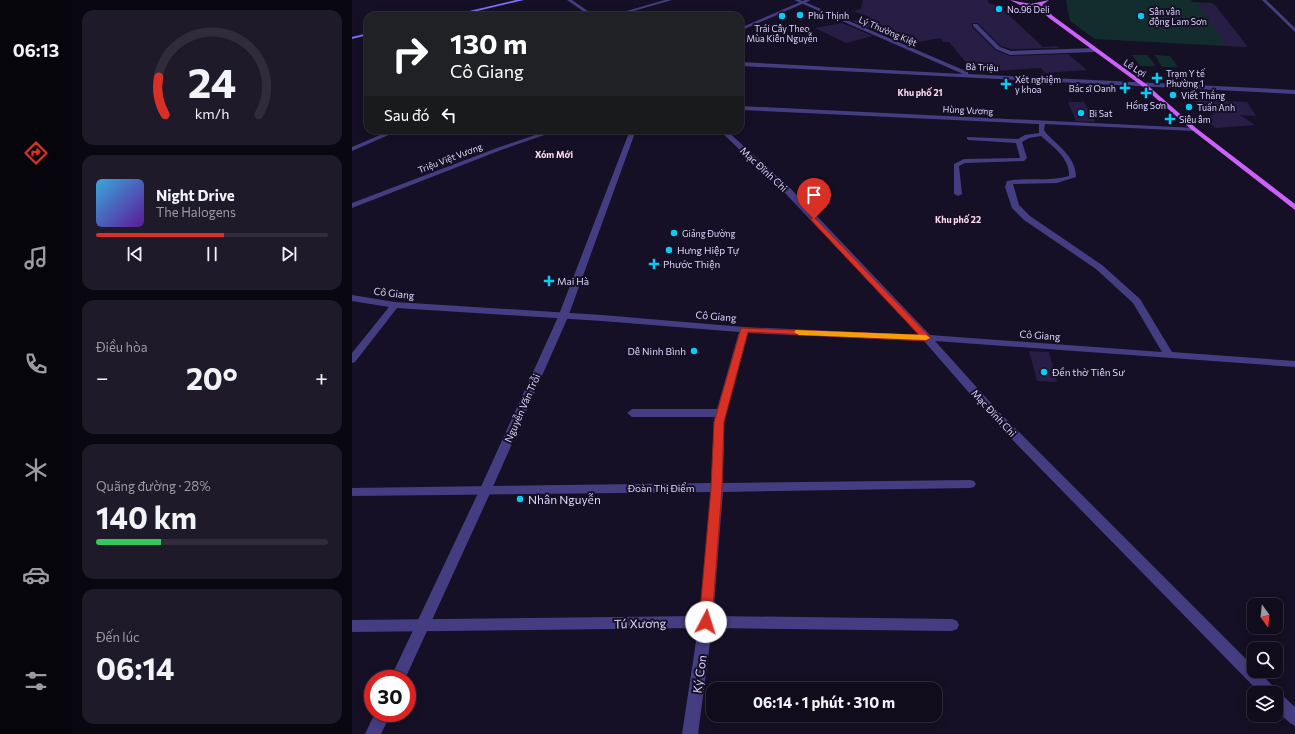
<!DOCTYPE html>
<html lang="vi">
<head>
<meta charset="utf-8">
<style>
	body { margin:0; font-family:Commissioner,sans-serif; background:#1e1a29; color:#f1f3f6; height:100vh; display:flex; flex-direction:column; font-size:15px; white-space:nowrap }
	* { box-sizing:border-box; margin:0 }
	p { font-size:13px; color:#9c9ba3 }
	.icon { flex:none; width:22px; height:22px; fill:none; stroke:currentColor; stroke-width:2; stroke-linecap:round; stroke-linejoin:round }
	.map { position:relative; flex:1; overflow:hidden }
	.panel { display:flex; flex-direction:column; gap:10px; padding:10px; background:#09070f; width:280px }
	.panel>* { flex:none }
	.top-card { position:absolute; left:12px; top:12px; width:380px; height:122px; border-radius:12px; box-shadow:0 2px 10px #0003,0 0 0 1px #302c3b; background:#202124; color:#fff; overflow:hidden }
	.needle { width:26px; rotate:165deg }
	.buttons { position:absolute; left:895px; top:598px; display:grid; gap:8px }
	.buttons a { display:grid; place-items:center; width:36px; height:36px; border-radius:8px; background:#100c1c; box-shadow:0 2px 10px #0003,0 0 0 1px #302c3b; font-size:20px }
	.speed { position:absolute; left:12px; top:670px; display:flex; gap:8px; font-size:20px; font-weight:700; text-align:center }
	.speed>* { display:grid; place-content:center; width:52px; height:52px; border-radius:50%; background:#100c1c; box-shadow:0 2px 10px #0003,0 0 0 1px #302c3b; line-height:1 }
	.speed .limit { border:6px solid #d22; background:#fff; color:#111 }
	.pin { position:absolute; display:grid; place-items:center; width:34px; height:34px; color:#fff; margin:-41px -17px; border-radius:50% 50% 50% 0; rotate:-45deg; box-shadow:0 0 4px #0007 }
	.pin .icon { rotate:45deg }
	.me { position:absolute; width:44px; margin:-22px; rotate:5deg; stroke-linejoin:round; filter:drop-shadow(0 0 3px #0008) }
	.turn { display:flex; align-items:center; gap:14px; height:84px; padding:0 20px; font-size:18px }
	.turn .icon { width:52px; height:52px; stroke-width:2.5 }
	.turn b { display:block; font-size:28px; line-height:34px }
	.then { display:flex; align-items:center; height:38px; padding:0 20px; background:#0003; gap:8px; font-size:15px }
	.big { font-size:30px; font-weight:700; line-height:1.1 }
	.panel .card { flex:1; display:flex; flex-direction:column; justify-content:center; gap:6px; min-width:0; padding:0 14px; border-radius:12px; background:#1e1a29 }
	.panel .dial { align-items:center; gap:0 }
	.dial svg { height:104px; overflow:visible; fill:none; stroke:#302c3b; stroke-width:7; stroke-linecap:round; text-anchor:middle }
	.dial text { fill:#f1f3f6; stroke:none }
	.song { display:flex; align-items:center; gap:12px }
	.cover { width:48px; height:48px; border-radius:6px; background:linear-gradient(135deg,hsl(200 70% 55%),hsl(270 70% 35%)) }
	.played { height:4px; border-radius:2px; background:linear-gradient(90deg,#d93025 55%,#302c3b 55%) }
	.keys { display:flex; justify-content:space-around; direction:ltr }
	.heat { display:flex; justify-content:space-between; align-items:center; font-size:22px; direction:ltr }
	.charge { height:6px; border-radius:3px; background:linear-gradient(90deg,#34c759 28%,#302c3b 0) }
	.trip { position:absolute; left:354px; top:682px; width:236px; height:40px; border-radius:12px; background:#100c1c; box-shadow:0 2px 10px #0003,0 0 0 1px #302c3b; font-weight:700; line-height:40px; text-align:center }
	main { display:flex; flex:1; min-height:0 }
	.menu { display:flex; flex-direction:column; width:72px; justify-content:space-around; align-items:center; background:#06050b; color:#9c9ba3 }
	.menu .icon { width:28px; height:28px }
	.menu .selected { color:#d93025 }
	.menu b { font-size:18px; color:#f1f3f6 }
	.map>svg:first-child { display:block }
</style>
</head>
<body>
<main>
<nav class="menu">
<b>06:13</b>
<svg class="icon selected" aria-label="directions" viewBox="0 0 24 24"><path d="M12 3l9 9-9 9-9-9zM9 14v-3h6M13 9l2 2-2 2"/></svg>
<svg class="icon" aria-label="music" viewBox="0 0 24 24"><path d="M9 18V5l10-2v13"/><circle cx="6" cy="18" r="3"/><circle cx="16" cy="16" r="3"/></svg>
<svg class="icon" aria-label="phone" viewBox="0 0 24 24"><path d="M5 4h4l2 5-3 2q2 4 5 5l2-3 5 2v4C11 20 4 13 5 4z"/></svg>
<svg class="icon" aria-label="climate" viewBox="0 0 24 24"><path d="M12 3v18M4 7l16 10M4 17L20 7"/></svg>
<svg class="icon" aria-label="car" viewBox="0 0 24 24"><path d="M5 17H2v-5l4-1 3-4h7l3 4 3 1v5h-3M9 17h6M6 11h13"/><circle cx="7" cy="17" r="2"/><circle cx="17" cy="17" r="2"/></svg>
<svg class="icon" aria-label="filters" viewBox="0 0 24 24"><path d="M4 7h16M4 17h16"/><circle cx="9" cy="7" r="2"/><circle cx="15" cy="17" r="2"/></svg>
</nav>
<section class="panel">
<div class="card dial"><svg viewBox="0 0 100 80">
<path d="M14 69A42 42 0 1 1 86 69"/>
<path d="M14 69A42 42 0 0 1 9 40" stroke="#d93025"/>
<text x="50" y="56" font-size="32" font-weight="700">24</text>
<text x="50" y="72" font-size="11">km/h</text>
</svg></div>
<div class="card">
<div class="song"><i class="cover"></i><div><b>Night Drive</b><p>The Halogens</p></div></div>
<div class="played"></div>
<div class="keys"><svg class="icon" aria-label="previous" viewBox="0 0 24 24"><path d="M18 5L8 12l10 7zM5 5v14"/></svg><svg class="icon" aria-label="pause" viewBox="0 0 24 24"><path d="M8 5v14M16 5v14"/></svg><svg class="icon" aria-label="next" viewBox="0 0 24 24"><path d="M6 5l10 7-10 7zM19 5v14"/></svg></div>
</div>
<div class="card"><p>Điều hòa</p>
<div class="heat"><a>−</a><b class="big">20°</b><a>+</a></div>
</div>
<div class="card"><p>Quãng đường · 28%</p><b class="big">140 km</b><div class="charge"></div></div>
<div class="card"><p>Đến lúc</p><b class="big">06:14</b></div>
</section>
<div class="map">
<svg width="943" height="734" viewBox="0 0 943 734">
	<rect width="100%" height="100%" fill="#151025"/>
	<!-- green -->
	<g fill="#132d2e">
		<polygon points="714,0 839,0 840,2 860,3 883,31 893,47 743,39 718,21"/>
		<polygon points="780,55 795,55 804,66 788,66"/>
		<polygon points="803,55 818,56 826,67 810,67"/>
	</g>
	<!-- building -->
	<g fill="#281d45">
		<polygon points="511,0 636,0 636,3 647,6 691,47 705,46 707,48 659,49 649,46 626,23 620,23 620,27 643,50 658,56 716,54 735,70 693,73 689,68 642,71 634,65 617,66 597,42 591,42 588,38 567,42 541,32 531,34 500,21 518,17 501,11 509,9"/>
		<polygon points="846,4 863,5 896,47 875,46"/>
		<polygon points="490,23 521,36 494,43 463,28"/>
		<polygon points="840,99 895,102 904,116 888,115 903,125 864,128 847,116 862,115"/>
		<polygon points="716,102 732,102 743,122 724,121"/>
		<polygon points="677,351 697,352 705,382 685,381"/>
	</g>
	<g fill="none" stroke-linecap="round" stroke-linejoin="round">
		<!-- minor -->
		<g fill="#453d81" fill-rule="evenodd">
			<polygon points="313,0 320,0 264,16 257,16"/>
			<polygon points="442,0 448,0 616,72 616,74 943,90 943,94 388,66 388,62 611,74"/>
			<polygon points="910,0 914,0 943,28 943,32"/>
			<polygon points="621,24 625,24 648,47 659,51 743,48 746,50 743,52 658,55 644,49 621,26"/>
			<path d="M 388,106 L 844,128 L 844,130 L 842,131 L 693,124 L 692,130 L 694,133 C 706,146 724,157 724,177 L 705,183 L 661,184 L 667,205 L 678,216 L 750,265 L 788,299 L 820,352 L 943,361 L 943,367 L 583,341 L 647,412 L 902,667 L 902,671 L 906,671 L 923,688 L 925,692 L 929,694 L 943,707 L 943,726 L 938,723 L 924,710 L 924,693 L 908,693 L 639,418 L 572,341 L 396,333 L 372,422 L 371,483 L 618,480 L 622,481 L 624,484 L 622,487 L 618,488 L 371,492 L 361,616 L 600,619 L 605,621 L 607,625 L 605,629 L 600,631 L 360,628 L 346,734 L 330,734 L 346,628 L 0,632 L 0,620 L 348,616 L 359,492 L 0,496 L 0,488 L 359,483 L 363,417 L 280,417 L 275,413 L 280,409 L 365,409 L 387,332 L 250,321 L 45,308 L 3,362 L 0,363 L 0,353 L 37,307 L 0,301 L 0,295 L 43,302 L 250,315 L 392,327 L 567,335 L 433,193 L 367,130 L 374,130 L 439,189 L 578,335 L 810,352 L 781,303 L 744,269 L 672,220 L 660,208 L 653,187 L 655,181 C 676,177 697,182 717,176 C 718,158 701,147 689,136 L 677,138 L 670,142 L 675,158 L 672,161 L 613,163 L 607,166 L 610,194 L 606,196 L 602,194 L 602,164 L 612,159 L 668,158 L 664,143 L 617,140 L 615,139 L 615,137 L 666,139 L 673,135 L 687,133 L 687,124 L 388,110 Z"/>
			<polygon points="40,130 48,130 0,151 0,147"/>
			<polygon points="198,130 207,130 149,150 0,208 0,203 145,148"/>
		</g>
		<!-- tertiary -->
		<g fill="#453d81" fill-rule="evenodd">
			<polygon points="215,0 220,0 243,16 238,16"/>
			<polygon points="453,0 459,0 388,31 388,28"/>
			<polygon points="278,130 284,130 216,317 140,489 53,679 38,679 128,489 206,317"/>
			<polygon points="23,713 39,713 29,734 13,734"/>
		</g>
		<!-- secondary -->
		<g fill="#7e71f9" fill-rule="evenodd">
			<polygon points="164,0 172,0 104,16 96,16"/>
			<polygon points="16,33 16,35 0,39 0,37"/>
		</g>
		<!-- primary -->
		<polygon fill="#cb61f8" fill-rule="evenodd" points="658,0 679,4 697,0 690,5 701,16 794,84 844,128 943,204 943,210 840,130 790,86 697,18 685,6 668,5"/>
	</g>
	<!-- route -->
	<polygon fill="#d93025" stroke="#8d1f18" points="462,217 579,338 574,341 396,332 372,422 370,488 360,622 358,626 354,628 349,626 347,622 359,488 362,422 389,328 567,335 459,220 458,219"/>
	<!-- slow -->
	<polygon fill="#f59e0b" points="444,330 574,335 578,338 574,340 447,335 442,332"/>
	<!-- markers -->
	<g fill="#0bcbf4" stroke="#151025" stroke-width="1.5">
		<circle cx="647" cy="9" r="4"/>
		<circle cx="448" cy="15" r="4"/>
		<circle cx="430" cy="16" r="4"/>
		<circle cx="789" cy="16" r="4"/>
		<path d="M803 72h4v4h4v4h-4v4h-4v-4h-4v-4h4z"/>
		<path d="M652 78h4v4h4v4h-4v4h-4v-4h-4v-4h4z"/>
		<path d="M771 82h4v4h4v4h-4v4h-4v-4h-4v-4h4z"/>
		<path d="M792 87h4v4h4v4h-4v4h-4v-4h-4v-4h4z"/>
		<circle cx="821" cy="95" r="4"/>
		<circle cx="837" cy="107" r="4"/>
		<circle cx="729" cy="113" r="4"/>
		<path d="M816 113h4v4h4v4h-4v4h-4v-4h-4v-4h4z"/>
		<circle cx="322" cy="233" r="4"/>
		<circle cx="317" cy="250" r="4"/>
		<path d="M300 258h4v4h4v4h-4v4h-4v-4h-4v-4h4z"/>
		<path d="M195 275h4v4h4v4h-4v4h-4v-4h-4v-4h4z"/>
		<circle cx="342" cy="351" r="4"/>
		<circle cx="692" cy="372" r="4"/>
		<circle cx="168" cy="499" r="4"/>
	</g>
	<g text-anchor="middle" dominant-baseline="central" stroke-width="4" stroke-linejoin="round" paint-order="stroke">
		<!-- far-poi labels -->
		<g font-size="9" fill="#ddd5fd" stroke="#151025" text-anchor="start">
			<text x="655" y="9">No.96 Deli</text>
			<text x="797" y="11">Sân vận<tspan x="797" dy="10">động Lam Sơn</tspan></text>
			<text x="456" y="15">Phú Thịnh</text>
			<text x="430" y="28" text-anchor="middle">Trái Cây Theo<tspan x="430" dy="10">Mùa Kiên Nguyễn</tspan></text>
			<text x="814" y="73">Trạm Y tế<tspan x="814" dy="10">Phường 1</tspan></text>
			<text x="663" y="79">Xét nghiệm<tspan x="663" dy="10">y khoa</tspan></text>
			<text x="764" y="88" text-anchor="end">Bác sĩ Oanh</text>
			<text x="829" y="95">Viết Thắng</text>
			<text x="794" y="105" text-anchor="middle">Hồng Sơn</text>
			<text x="845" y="107">Tuấn Anh</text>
			<text x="737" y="113">Bi Sat</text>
			<text x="827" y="119">Siêu âm</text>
			<text x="330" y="233">Giảng Đường</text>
		</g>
		<!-- far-street labels -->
		<g font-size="9" fill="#ddd5fd" stroke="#151025">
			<text transform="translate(536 31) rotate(23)">Lý Thường Kiệt</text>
			<text transform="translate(630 67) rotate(3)">Bà Triệu</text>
			<text transform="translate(783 68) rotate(33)">Lê Lợi</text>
			<text transform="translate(616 110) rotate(3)">Hùng Vương</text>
			<text transform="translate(98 158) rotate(-21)">Triệu Việt Vương</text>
		</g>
		<!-- far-neighbourhood labels -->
		<g font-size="9" font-weight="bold" fill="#fdd7ed" stroke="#151025">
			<text x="568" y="92">Khu phố 21</text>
			<text x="202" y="154">Xóm Mới</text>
			<text x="606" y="219">Khu phố 22</text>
		</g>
		<!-- street labels -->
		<g font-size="10" fill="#ddd5fd" stroke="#151025">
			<text transform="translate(412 169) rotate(43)">Mạc Đĩnh Chi</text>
			<text transform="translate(42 293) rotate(7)">Cô Giang</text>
			<text transform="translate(364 316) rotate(5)">Cô Giang</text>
			<text transform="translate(688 335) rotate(4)">Cô Giang</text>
			<text transform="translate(170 408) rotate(-66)">Nguyễn Văn Trỗi</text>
			<text transform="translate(642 413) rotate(47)">Mạc Đĩnh Chi</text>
			<text x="309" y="488">Đoàn Thị Điểm</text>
		</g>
		<!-- poi labels -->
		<g font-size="10" fill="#ddd5fd" stroke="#151025" text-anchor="start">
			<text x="325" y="250">Hưng Hiệp Tự</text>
			<text x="311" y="264">Phước Thiện</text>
			<text x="205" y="281">Mai Hà</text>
			<text x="334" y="351" text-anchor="end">Dê Ninh Bình</text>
			<text x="700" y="372">Đền thờ Tiên Sư</text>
		</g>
		<!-- near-poi labels -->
		<g font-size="12" fill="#ddd5fd" stroke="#151025" text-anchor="start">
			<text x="176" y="499">Nhân Nguyễn</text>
		</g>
		<!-- near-street labels -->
		<g font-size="12" fill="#ddd5fd" stroke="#151025">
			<text transform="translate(288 623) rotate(-1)">Tú Xương</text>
			<text transform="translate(347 674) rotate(-82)">Ký Con</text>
		</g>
	</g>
</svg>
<div class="buttons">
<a><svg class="needle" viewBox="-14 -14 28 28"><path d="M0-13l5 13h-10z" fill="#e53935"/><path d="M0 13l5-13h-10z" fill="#9c9ba3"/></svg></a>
<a><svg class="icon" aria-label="search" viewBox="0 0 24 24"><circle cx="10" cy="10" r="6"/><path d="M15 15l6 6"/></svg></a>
<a><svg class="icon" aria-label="layers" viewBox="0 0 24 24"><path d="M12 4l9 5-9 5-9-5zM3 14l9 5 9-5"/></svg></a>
</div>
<div class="speed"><div class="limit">30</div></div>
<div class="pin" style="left:462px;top:219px;background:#d93025"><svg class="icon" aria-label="arrive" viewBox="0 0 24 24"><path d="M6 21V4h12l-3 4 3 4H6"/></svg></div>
<svg class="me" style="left:354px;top:622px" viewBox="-20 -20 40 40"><circle r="19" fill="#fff"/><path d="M0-13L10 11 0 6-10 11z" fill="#d93025"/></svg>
<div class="trip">06:14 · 1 phút · 310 m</div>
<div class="top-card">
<div class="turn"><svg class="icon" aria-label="right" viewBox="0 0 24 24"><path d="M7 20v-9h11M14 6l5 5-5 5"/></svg><div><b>130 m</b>Cô Giang</div></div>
<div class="then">Sau đó<svg class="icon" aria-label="left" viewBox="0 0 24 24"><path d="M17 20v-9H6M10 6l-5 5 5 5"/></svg></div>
</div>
</div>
</main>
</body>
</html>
